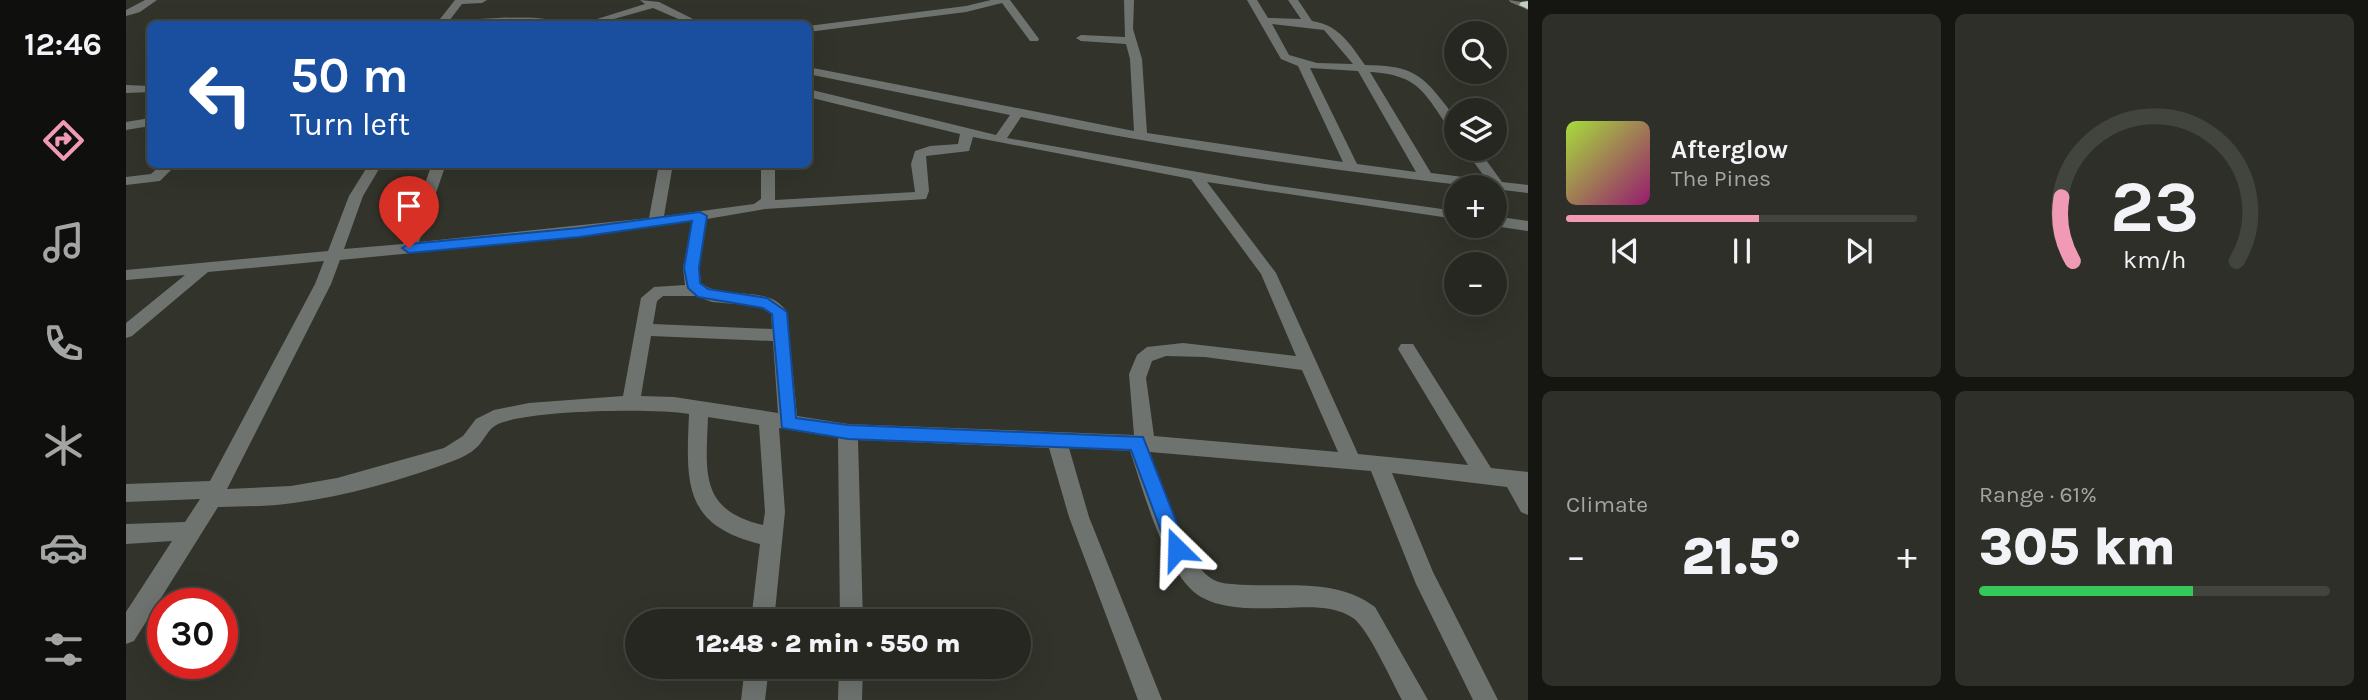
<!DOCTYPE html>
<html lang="en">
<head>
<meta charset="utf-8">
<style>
	body { margin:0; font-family:Karla,sans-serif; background:#2e2f29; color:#f1f3f6; height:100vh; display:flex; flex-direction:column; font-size:26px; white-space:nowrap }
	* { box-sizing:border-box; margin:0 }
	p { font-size:23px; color:#a4a5a5 }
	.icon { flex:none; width:38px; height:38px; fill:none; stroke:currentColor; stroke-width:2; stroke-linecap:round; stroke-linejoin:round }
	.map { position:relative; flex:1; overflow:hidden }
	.details { display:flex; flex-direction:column; gap:14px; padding:14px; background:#151512; width:840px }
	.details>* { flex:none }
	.top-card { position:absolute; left:21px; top:21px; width:665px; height:147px; border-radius:10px; box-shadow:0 7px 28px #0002,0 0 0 2px #42443e; background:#1a4fa0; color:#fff; overflow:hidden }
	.buttons { position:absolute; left:1318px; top:21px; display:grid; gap:14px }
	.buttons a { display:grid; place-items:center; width:63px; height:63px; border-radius:50%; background:#262720; box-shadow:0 7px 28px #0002,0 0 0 2px #42443e; font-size:35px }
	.speed { position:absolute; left:21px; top:588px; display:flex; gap:14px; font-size:35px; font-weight:700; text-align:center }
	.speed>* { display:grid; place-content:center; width:91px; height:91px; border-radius:50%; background:#262720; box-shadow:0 7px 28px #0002,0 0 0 2px #42443e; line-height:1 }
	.speed .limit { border:10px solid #d22; background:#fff; color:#111 }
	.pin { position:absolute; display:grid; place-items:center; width:60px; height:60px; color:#fff; margin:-72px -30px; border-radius:50% 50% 50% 0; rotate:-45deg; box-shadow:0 0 7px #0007 }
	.pin .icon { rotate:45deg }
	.me { position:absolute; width:77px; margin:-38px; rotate:338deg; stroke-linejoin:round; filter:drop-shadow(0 0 5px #0008) }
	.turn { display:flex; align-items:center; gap:24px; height:147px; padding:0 28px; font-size:32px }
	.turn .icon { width:91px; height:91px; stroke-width:2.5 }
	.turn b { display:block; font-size:49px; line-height:60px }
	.big { font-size:52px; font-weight:800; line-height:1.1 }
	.details .tile { flex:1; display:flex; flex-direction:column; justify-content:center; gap:10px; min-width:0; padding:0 24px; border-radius:10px; background:#2e2f29 }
	.details .dial { align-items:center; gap:0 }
	.dial svg { height:182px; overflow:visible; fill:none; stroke:#42443e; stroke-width:7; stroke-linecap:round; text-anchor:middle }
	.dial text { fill:#f1f3f6; stroke:none }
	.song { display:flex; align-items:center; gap:21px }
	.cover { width:84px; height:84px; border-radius:10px; background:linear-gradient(135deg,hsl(80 70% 55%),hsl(320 70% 35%)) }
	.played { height:7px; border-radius:4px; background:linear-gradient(90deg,#f09ab6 55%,#42443e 55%) }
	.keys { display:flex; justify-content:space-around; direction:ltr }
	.heat { display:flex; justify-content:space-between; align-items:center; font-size:38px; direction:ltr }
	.charge { height:10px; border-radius:5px; background:linear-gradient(90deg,#34c759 61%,#42443e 0) }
	.details .tiles { flex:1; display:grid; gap:14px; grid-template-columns:repeat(2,1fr) }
	.trip { position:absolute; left:499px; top:609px; width:406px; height:70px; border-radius:35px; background:#262720; box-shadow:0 7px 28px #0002,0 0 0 2px #42443e; font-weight:800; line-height:70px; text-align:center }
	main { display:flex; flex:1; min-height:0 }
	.tab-bar { display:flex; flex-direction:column; width:126px; justify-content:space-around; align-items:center; background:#0f100d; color:#a4a5a5 }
	.tab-bar .icon { width:49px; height:49px }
	.tab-bar .selected { color:#f09ab6 }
	.tab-bar b { font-size:32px; color:#f1f3f6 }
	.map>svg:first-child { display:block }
</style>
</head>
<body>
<main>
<nav class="tab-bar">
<b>12:46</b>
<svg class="icon selected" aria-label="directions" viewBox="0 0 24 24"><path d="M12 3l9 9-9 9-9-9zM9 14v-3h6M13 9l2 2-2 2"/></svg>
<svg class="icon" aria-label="music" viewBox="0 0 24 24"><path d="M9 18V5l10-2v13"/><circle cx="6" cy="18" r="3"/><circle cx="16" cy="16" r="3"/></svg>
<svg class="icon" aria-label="phone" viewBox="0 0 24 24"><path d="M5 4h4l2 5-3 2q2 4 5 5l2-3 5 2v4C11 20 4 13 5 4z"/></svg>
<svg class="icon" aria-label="climate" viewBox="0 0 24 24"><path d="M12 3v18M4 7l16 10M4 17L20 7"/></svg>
<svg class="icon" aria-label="car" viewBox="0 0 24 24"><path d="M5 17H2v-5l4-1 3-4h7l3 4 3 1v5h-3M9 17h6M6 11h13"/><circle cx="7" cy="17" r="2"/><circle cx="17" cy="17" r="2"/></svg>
<svg class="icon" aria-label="filters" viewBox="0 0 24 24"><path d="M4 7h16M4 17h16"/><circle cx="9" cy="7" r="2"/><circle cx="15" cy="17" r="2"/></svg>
</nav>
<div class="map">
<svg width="1402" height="700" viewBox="0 0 1402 700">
	<rect width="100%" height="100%" fill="#32342b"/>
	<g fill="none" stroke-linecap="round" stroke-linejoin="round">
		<!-- minor -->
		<g fill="#6f736f" fill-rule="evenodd">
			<polygon points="19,0 31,0 14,12 0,16 0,10"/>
			<path d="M 329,0 L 361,0 L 356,3 L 336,4 L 323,21 C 347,20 419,12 436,24 L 310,24 Z"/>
			<polygon points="514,0 533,2 577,24 564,24 527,8 470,24 455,24 519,4"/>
			<polygon points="865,0 884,0 913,39 912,41 904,41 876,3 840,12 682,32 682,26 840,6"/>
			<path d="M 998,0 L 1008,0 L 1007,29 L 1016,59 L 1021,133 L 1217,162 L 1172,66 L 1155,59 L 1121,0 L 1131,0 L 1142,18 L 1175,19 L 1162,0 L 1172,0 L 1186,21 C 1213,25 1224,44 1239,65 C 1280,66 1293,70 1318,103 C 1326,113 1330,119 1330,132 L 1325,131 C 1298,93 1294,75 1244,72 L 1305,173 L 1361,180 L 1338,149 L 1352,149 L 1376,182 L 1402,185 L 1402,193 C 1237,174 1061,152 895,117 L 881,138 L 1139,184 L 1330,211 L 1330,219 L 1081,182 L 1150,273 L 1232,454 L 1342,465 L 1272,349 L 1275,344 L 1287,344 L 1365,468 L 1402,472 L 1402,515 L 1395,512 L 1381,487 L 1266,473 L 1307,572 L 1372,700 L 1347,700 L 1290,584 L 1245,471 L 1024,452 C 1036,485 1056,565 1090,581 C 1095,583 1101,584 1106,584 C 1154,589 1208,576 1249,607 L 1302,700 L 1276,700 C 1266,682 1242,628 1227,618 C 1208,605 1181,607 1159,608 C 1133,608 1100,611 1075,597 C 1040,577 1017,489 1004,451 L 943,448 L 963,517 L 1036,700 L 1012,700 L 943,517 L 923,448 L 732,440 L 737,621 L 714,621 L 712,438 L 653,428 L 659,512 L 648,621 L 625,621 L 634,544 C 557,525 560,483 563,414 C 528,408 403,410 372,424 C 361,429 359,440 350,448 C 345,453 335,458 327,461 C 277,480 220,496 167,503 C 142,507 117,506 92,507 L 8,641 L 0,644 L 0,612 L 46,541 L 0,544 L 0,524 L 59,522 L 74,499 L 0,502 L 0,484 L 84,481 L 189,284 L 198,261 L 82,272 L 6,336 L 0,338 L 0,323 L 59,275 L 0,280 L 0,270 L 202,251 L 223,196 L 243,164 L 256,164 L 237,196 L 218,249 L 277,244 L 306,164 L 320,164 L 293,242 L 523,218 L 533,164 L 547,164 L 538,216 L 628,204 L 635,199 L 635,164 L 649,164 L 649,200 L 789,192 L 785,164 L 789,151 L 804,146 L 832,144 L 834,134 L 682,97 L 682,89 L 870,135 L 884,115 L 682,74 L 682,67 L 1008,131 L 1004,59 L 1000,44 L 955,41 L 950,38 L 955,35 L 999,37 ZM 1146,24 L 1198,30 L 1227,64 L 1191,63 L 1163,55 ZM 1184,68 L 1232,71 L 1290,172 L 1231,164 ZM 847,137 L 1065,179 L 1135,274 L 1170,356 L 1057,343 L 1021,347 L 1011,355 L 1003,374 L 1008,435 L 722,424 L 671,416 L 661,312 C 642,283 600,302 575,283 L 573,268 L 581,219 L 639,209 L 800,199 L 803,191 L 800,156 L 843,151 ZM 566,221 L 557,268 L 559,285 L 528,287 L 515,298 L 497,396 L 403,403 L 368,410 L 350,419 L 337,436 L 318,448 L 211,478 L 165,486 L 101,489 L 205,284 L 214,260 L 453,237 ZM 537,296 L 570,296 L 586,302 L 632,306 L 645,314 L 646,329 L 527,324 L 531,301 ZM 525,336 L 647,341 L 652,413 L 548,397 L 515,396 ZM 1040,356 L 1079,357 L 1176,370 L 1212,452 L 1028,436 L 1020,378 L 1026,361 ZM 582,417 L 633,425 L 639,512 L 637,525 C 573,510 580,472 582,417 Z"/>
			<polygon points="1383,0 1402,3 1402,10 1384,2"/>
			<polygon points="0,85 24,86 24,92 0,93"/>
			<polygon points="24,118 24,126 0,130 0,122"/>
			<polygon points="36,164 51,164 34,181 0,185 0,177 25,174"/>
			<polygon points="1368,216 1402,221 1402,231 1368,226"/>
			<polygon points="619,667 643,667 639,700 615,700"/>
			<polygon points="713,667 737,667 736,700 712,700"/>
		</g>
		<!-- highway -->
		<polygon fill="#c2ccc2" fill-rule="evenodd" points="1402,1 1402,9 1393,5 1395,2"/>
	</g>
	<!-- route -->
	<polygon fill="#1a73e8" stroke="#114b97" stroke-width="2" points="574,212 581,216 573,268 574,283 582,289 641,298 661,312 670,418 722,425 1017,437 1061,549 1058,555 1051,558 1044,555 1005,450 722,439 656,428 646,314 637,308 572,297 562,288 558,268 566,221 453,237 283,253 276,248 283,244 453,228"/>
</svg>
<div class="buttons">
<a><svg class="icon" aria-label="search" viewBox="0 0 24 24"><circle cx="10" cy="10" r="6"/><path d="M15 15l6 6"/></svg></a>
<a><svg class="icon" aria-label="layers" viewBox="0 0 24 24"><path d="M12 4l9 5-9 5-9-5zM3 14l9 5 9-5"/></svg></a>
<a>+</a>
<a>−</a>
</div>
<div class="speed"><div class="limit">30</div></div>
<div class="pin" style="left:283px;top:248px;background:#d93025"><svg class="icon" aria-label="arrive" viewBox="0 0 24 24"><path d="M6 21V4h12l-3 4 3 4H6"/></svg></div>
<svg class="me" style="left:1051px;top:549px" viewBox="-20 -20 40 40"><path d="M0-17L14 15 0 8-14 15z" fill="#1a73e8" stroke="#fff" stroke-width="4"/></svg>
<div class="trip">12:48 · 2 min · 550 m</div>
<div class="top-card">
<div class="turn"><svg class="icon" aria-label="left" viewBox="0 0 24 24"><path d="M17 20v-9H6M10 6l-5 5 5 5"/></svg><div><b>50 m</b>Turn left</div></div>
</div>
</div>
<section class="details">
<div class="tiles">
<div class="tile">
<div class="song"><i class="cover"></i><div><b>Afterglow</b><p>The Pines</p></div></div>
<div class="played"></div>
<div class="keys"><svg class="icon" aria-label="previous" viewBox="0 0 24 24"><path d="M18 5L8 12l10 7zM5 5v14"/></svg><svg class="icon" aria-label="pause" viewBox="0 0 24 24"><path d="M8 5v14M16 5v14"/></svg><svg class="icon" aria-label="next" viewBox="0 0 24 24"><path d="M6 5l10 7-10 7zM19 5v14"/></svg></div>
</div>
<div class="tile dial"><svg viewBox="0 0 100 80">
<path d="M14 69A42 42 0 1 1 86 69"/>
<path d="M14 69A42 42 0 0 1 9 41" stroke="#f09ab6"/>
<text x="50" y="56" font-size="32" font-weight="700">23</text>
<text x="50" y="72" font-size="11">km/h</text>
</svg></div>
<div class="tile"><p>Climate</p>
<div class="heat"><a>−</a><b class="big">21.5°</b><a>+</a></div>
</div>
<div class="tile"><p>Range · 61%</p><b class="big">305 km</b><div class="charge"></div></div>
</div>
</section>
</main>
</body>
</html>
